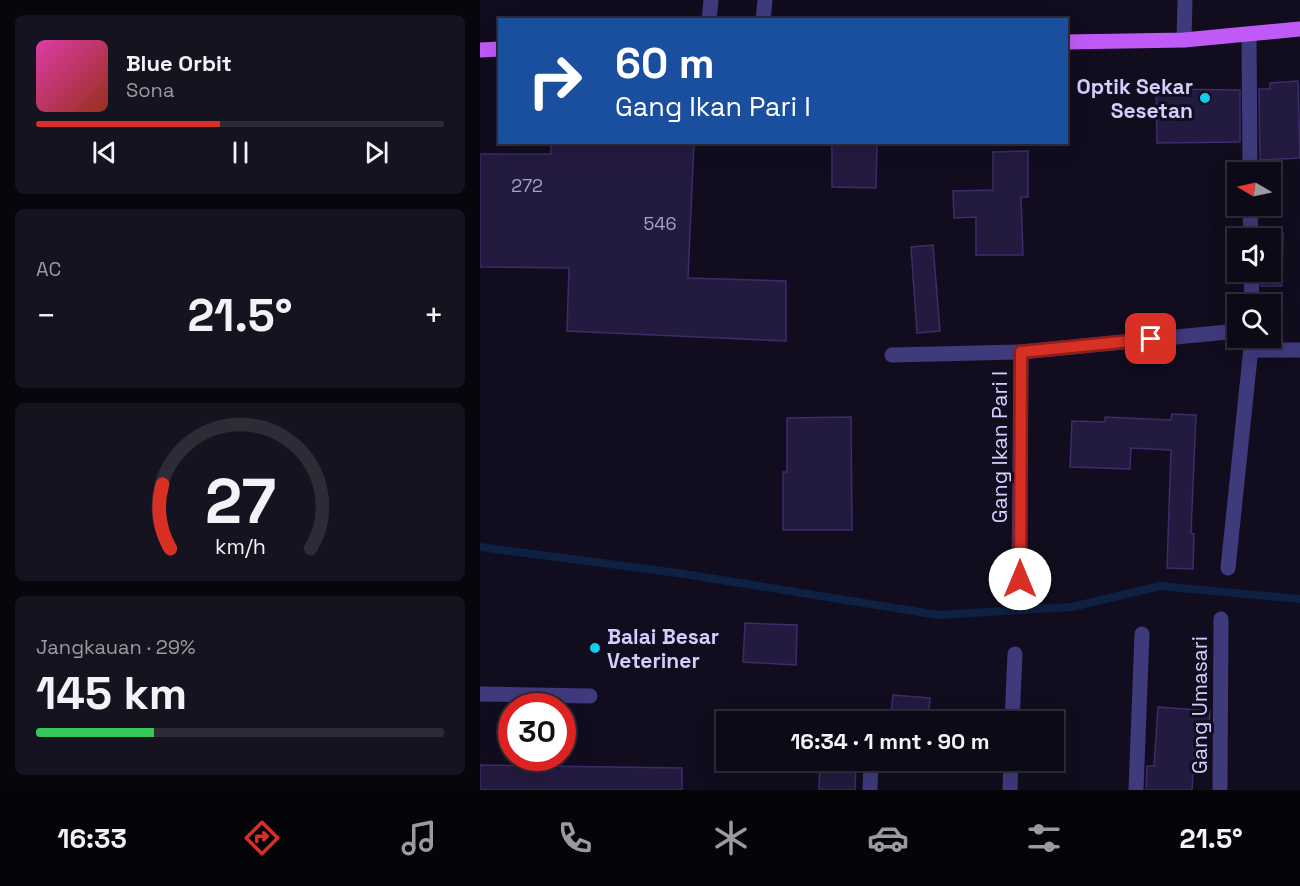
<!DOCTYPE html>
<html lang="id">
<head>
<meta charset="utf-8">
<style>
	body { margin:0; font-family:"Space Grotesk",sans-serif; background:#161320; color:#f1f3f6; height:100vh; display:flex; flex-direction:column; font-size:22px; white-space:nowrap }
	* { box-sizing:border-box; margin:0 }
	p { font-size:20px; color:#9a9aa1 }
	.icon { flex:none; width:33px; height:33px; fill:none; stroke:currentColor; stroke-width:2; stroke-linecap:round; stroke-linejoin:round }
	.map { position:relative; flex:1; overflow:hidden }
	.drawer { display:flex; flex-direction:column; gap:15px; padding:15px; background:#07060d; width:480px }
	.drawer>* { flex:none }
	.banner { position:absolute; left:18px; top:18px; width:570px; height:126px; border-radius:0px; box-shadow:0 6px 24px #0002,0 0 0 2px #2d2b36; background:#1a4fa0; color:#fff; overflow:hidden }
	.needle { width:39px; rotate:279deg }
	.controls { position:absolute; left:747px; top:162px; display:grid; gap:12px }
	.controls a { display:grid; place-items:center; width:54px; height:54px; border-radius:0px; background:#0d0a17; box-shadow:0 6px 24px #0002,0 0 0 2px #2d2b36; font-size:30px }
	.speed { position:absolute; left:18px; top:693px; display:flex; gap:12px; font-size:30px; font-weight:700; text-align:center }
	.speed>* { display:grid; place-content:center; width:78px; height:78px; border-radius:50%; background:#0d0a17; box-shadow:0 6px 24px #0002,0 0 0 2px #2d2b36; line-height:1 }
	.speed .limit { border:9px solid #d22; background:#fff; color:#111 }
	.pin { position:absolute; display:grid; place-items:center; width:51px; height:51px; color:#fff; margin:-26px; border-radius:12px; box-shadow:0 3px 9px #0006 }
	.me { position:absolute; width:66px; margin:-33px; rotate:0deg; stroke-linejoin:round; filter:drop-shadow(0 0 4px #0008) }
	.turn { display:flex; align-items:center; gap:21px; height:126px; padding:0 18px; font-size:27px }
	.turn .icon { width:78px; height:78px; stroke-width:2.5 }
	.turn b { display:block; font-size:42px; line-height:51px }
	.big { font-size:45px; font-weight:600; line-height:1.1 }
	.drawer .widget { flex:1; display:flex; flex-direction:column; justify-content:center; gap:9px; min-width:0; padding:0 21px; border-radius:9px; background:#161320 }
	.drawer .dial { align-items:center; gap:0 }
	.dial svg { height:156px; overflow:visible; fill:none; stroke:#2d2b36; stroke-width:7; stroke-linecap:round; text-anchor:middle }
	.dial text { fill:#f1f3f6; stroke:none }
	.song { display:flex; align-items:center; gap:18px }
	.cover { width:72px; height:72px; border-radius:9px; background:linear-gradient(135deg,hsl(320 70% 55%),hsl(10 70% 35%)) }
	.played { height:6px; border-radius:3px; background:linear-gradient(90deg,#d93025 45%,#2d2b36 45%) }
	.keys { display:flex; justify-content:space-around; direction:ltr }
	.heat { display:flex; justify-content:space-between; align-items:center; font-size:33px; direction:ltr }
	.charge { height:9px; border-radius:4px; background:linear-gradient(90deg,#34c759 29%,#2d2b36 0) }
	.trip { position:absolute; left:236px; top:711px; width:348px; height:60px; border-radius:0px; background:#0d0a17; box-shadow:0 6px 24px #0002,0 0 0 2px #2d2b36; font-weight:600; line-height:60px; text-align:center }
	.menu { display:flex; height:96px; justify-content:space-around; align-items:center; background:#050409; color:#9a9aa1 }
	.menu .icon { width:42px; height:42px }
	.menu .on { color:#d93025 }
	.menu b { font-size:27px; color:#f1f3f6 }
	main { display:flex; flex:1; min-height:0 }
	.map>svg:first-child { display:block }
</style>
</head>
<body>
<main>
<section class="drawer">
<div class="widget">
<div class="song"><i class="cover"></i><div><b>Blue Orbit</b><p>Sona</p></div></div>
<div class="played"></div>
<div class="keys"><svg class="icon" aria-label="previous" viewBox="0 0 24 24"><path d="M18 5L8 12l10 7zM5 5v14"/></svg><svg class="icon" aria-label="pause" viewBox="0 0 24 24"><path d="M8 5v14M16 5v14"/></svg><svg class="icon" aria-label="next" viewBox="0 0 24 24"><path d="M6 5l10 7-10 7zM19 5v14"/></svg></div>
</div>
<div class="widget"><p>AC</p>
<div class="heat"><a>−</a><b class="big">21.5°</b><a>+</a></div>
</div>
<div class="widget dial"><svg viewBox="0 0 100 80">
<path d="M14 69A42 42 0 1 1 86 69"/>
<path d="M14 69A42 42 0 0 1 10 36" stroke="#d93025"/>
<text x="50" y="56" font-size="32" font-weight="700">27</text>
<text x="50" y="72" font-size="11">km/h</text>
</svg></div>
<div class="widget"><p>Jangkauan · 29%</p><b class="big">145 km</b><div class="charge"></div></div>
</section>
<div class="map">
<svg width="820" height="790" viewBox="0 0 820 790">
	<rect width="100%" height="100%" fill="#110d1f"/>
	<g fill="none" stroke-linecap="round" stroke-linejoin="round">
		<!-- stream -->
		<polyline stroke="#0e2142" stroke-width="8" points="0,547 198,573 458,615 592,607 680,586 820,599"/>
	</g>
	<!-- building -->
	<g fill="#231a3f" stroke="#3b2d6a" stroke-width="1.5">
		<polygon points="818,81 820,158 780,160 779,89 790,89 790,83"/>
		<polygon points="676,89 760,90 760,142 677,143"/>
		<polygon points="71,142 214,142 208,278 306,281 306,341 87,331 89,268 0,267 0,154 71,154"/>
		<polygon points="352,142 397,142 396,188 352,187"/>
		<polygon points="548,151 548,197 541,197 543,255 496,255 496,217 474,218 473,191 513,190 513,152"/>
		<polygon points="781,233 803,233 802,286 781,286 781,272 790,272 790,238 781,238"/>
		<polygon points="453,245 460,331 437,333 431,247"/>
		<polygon points="692,414 716,415 711,533 714,534 713,569 687,568 691,450 651,448 650,469 590,467 592,421 625,422 625,417 691,420"/>
		<polygon points="371,417 372,530 303,530 303,472 307,472 307,418"/>
		<polygon points="265,623 317,625 316,665 263,662"/>
		<polygon points="413,695 450,698 448,722 410,722"/>
		<polygon points="678,707 730,711 728,738 715,737 712,790 666,790 667,766 674,766"/>
		<polygon points="341,714 378,715 377,722 341,722"/>
		<polygon points="340,760 376,760 375,790 339,790"/>
		<polygon points="0,765 202,768 202,790 0,790"/>
	</g>
	<g fill="none" stroke-linecap="round" stroke-linejoin="round">
		<!-- minor -->
		<g stroke="#3e3a7c" stroke-width="15">
			<polyline points="229,20 231,0"/>
			<polyline points="283,20 285,0"/>
			<polyline points="769,36 770,172"/>
			<polyline points="704,40 705,0"/>
			<polyline points="770,206 771,238"/>
			<polyline points="771,272 772,304"/>
			<polyline points="771,350 820,350"/>
			<polyline points="412,355 541,352 758,331"/>
			<polyline points="748,568 772,338"/>
			<polyline points="539,579 541,352"/>
			<polyline points="0,694 110,696"/>
			<polyline points="532,722 535,654"/>
			<polyline points="390,790 391,760"/>
			<polyline points="530,790 531,760"/>
			<polyline points="656,790 662,634"/>
			<polyline points="740,790 741,619"/>
		</g>
		<!-- major -->
		<g stroke="#c05af7" stroke-width="15">
			<polyline points="586,42 704,40 820,29"/>
			<polyline points="0,50 20,49"/>
		</g>
	</g>
	<g fill="none" stroke-linecap="round" stroke-linejoin="round">
		<!-- route casing -->
		<g stroke="#8d1f18" stroke-width="15">
			<polyline id="route" points="540,579 541,352 671,339"/>
		</g>
		<!-- route -->
		<use href="#route" stroke="#d93025" stroke-width="10"/>
	</g>
	<!-- markers -->
	<g fill="#0bd0eb" stroke="#110d1f" stroke-width="2">
		<circle cx="725" cy="98" r="6"/>
		<circle cx="115" cy="648" r="6"/>
	</g>
	<g text-anchor="middle" dominant-baseline="central" stroke-width="6" stroke-linejoin="round" paint-order="stroke">
		<!-- number labels -->
		<g font-size="18" fill="#a8a0ce">
			<text x="47" y="185">272</text>
			<text x="180" y="223">546</text>
		</g>
		<!-- poi labels -->
		<g font-size="21" font-weight="bold" fill="#d4cdfd" stroke="#110d1f" text-anchor="end">
			<text x="713" y="86">Optik Sekar<tspan x="713" dy="24">Sesetan</tspan></text>
			<text x="127" y="636" text-anchor="start">Balai Besar<tspan x="127" dy="24">Veteriner</tspan></text>
		</g>
		<!-- street labels -->
		<g font-size="21" fill="#d4cdfd" stroke="#110d1f">
			<text transform="translate(519 447) rotate(-90)">Gang Ikan Pari I</text>
			<text transform="translate(719 705) rotate(-90)">Gang Umasari</text>
		</g>
	</g>
</svg>
<div class="controls">
<a><svg class="needle" viewBox="-14 -14 28 28"><path d="M0-13l5 13h-10z" fill="#e53935"/><path d="M0 13l5-13h-10z" fill="#9a9aa1"/></svg></a>
<a><svg class="icon" aria-label="sound" viewBox="0 0 24 24"><path d="M4 9h4l5-4v14l-5-4H4zM17 9q2 3 0 6"/></svg></a>
<a><svg class="icon" aria-label="search" viewBox="0 0 24 24"><circle cx="10" cy="10" r="6"/><path d="M15 15l6 6"/></svg></a>
</div>
<div class="speed"><div class="limit">30</div></div>
<div class="pin" style="left:671px;top:339px;background:#d93025"><svg class="icon" aria-label="arrive" viewBox="0 0 24 24"><path d="M6 21V4h12l-3 4 3 4H6"/></svg></div>
<svg class="me" style="left:540px;top:579px" viewBox="-20 -20 40 40"><circle r="19" fill="#fff"/><path d="M0-13L10 11 0 6-10 11z" fill="#d93025"/></svg>
<div class="trip">16:34 · 1 mnt · 90 m</div>
<div class="banner">
<div class="turn"><svg class="icon" aria-label="right" viewBox="0 0 24 24"><path d="M7 20v-9h11M14 6l5 5-5 5"/></svg><div><b>60 m</b>Gang Ikan Pari I</div></div>
</div>
</div>
</main>
<nav class="menu">
<b>16:33</b>
<svg class="icon on" aria-label="directions" viewBox="0 0 24 24"><path d="M12 3l9 9-9 9-9-9zM9 14v-3h6M13 9l2 2-2 2"/></svg>
<svg class="icon" aria-label="music" viewBox="0 0 24 24"><path d="M9 18V5l10-2v13"/><circle cx="6" cy="18" r="3"/><circle cx="16" cy="16" r="3"/></svg>
<svg class="icon" aria-label="phone" viewBox="0 0 24 24"><path d="M5 4h4l2 5-3 2q2 4 5 5l2-3 5 2v4C11 20 4 13 5 4z"/></svg>
<svg class="icon" aria-label="climate" viewBox="0 0 24 24"><path d="M12 3v18M4 7l16 10M4 17L20 7"/></svg>
<svg class="icon" aria-label="car" viewBox="0 0 24 24"><path d="M5 17H2v-5l4-1 3-4h7l3 4 3 1v5h-3M9 17h6M6 11h13"/><circle cx="7" cy="17" r="2"/><circle cx="17" cy="17" r="2"/></svg>
<svg class="icon" aria-label="filters" viewBox="0 0 24 24"><path d="M4 7h16M4 17h16"/><circle cx="9" cy="7" r="2"/><circle cx="15" cy="17" r="2"/></svg>
<b>21.5°</b>
</nav>
</body>
</html>
